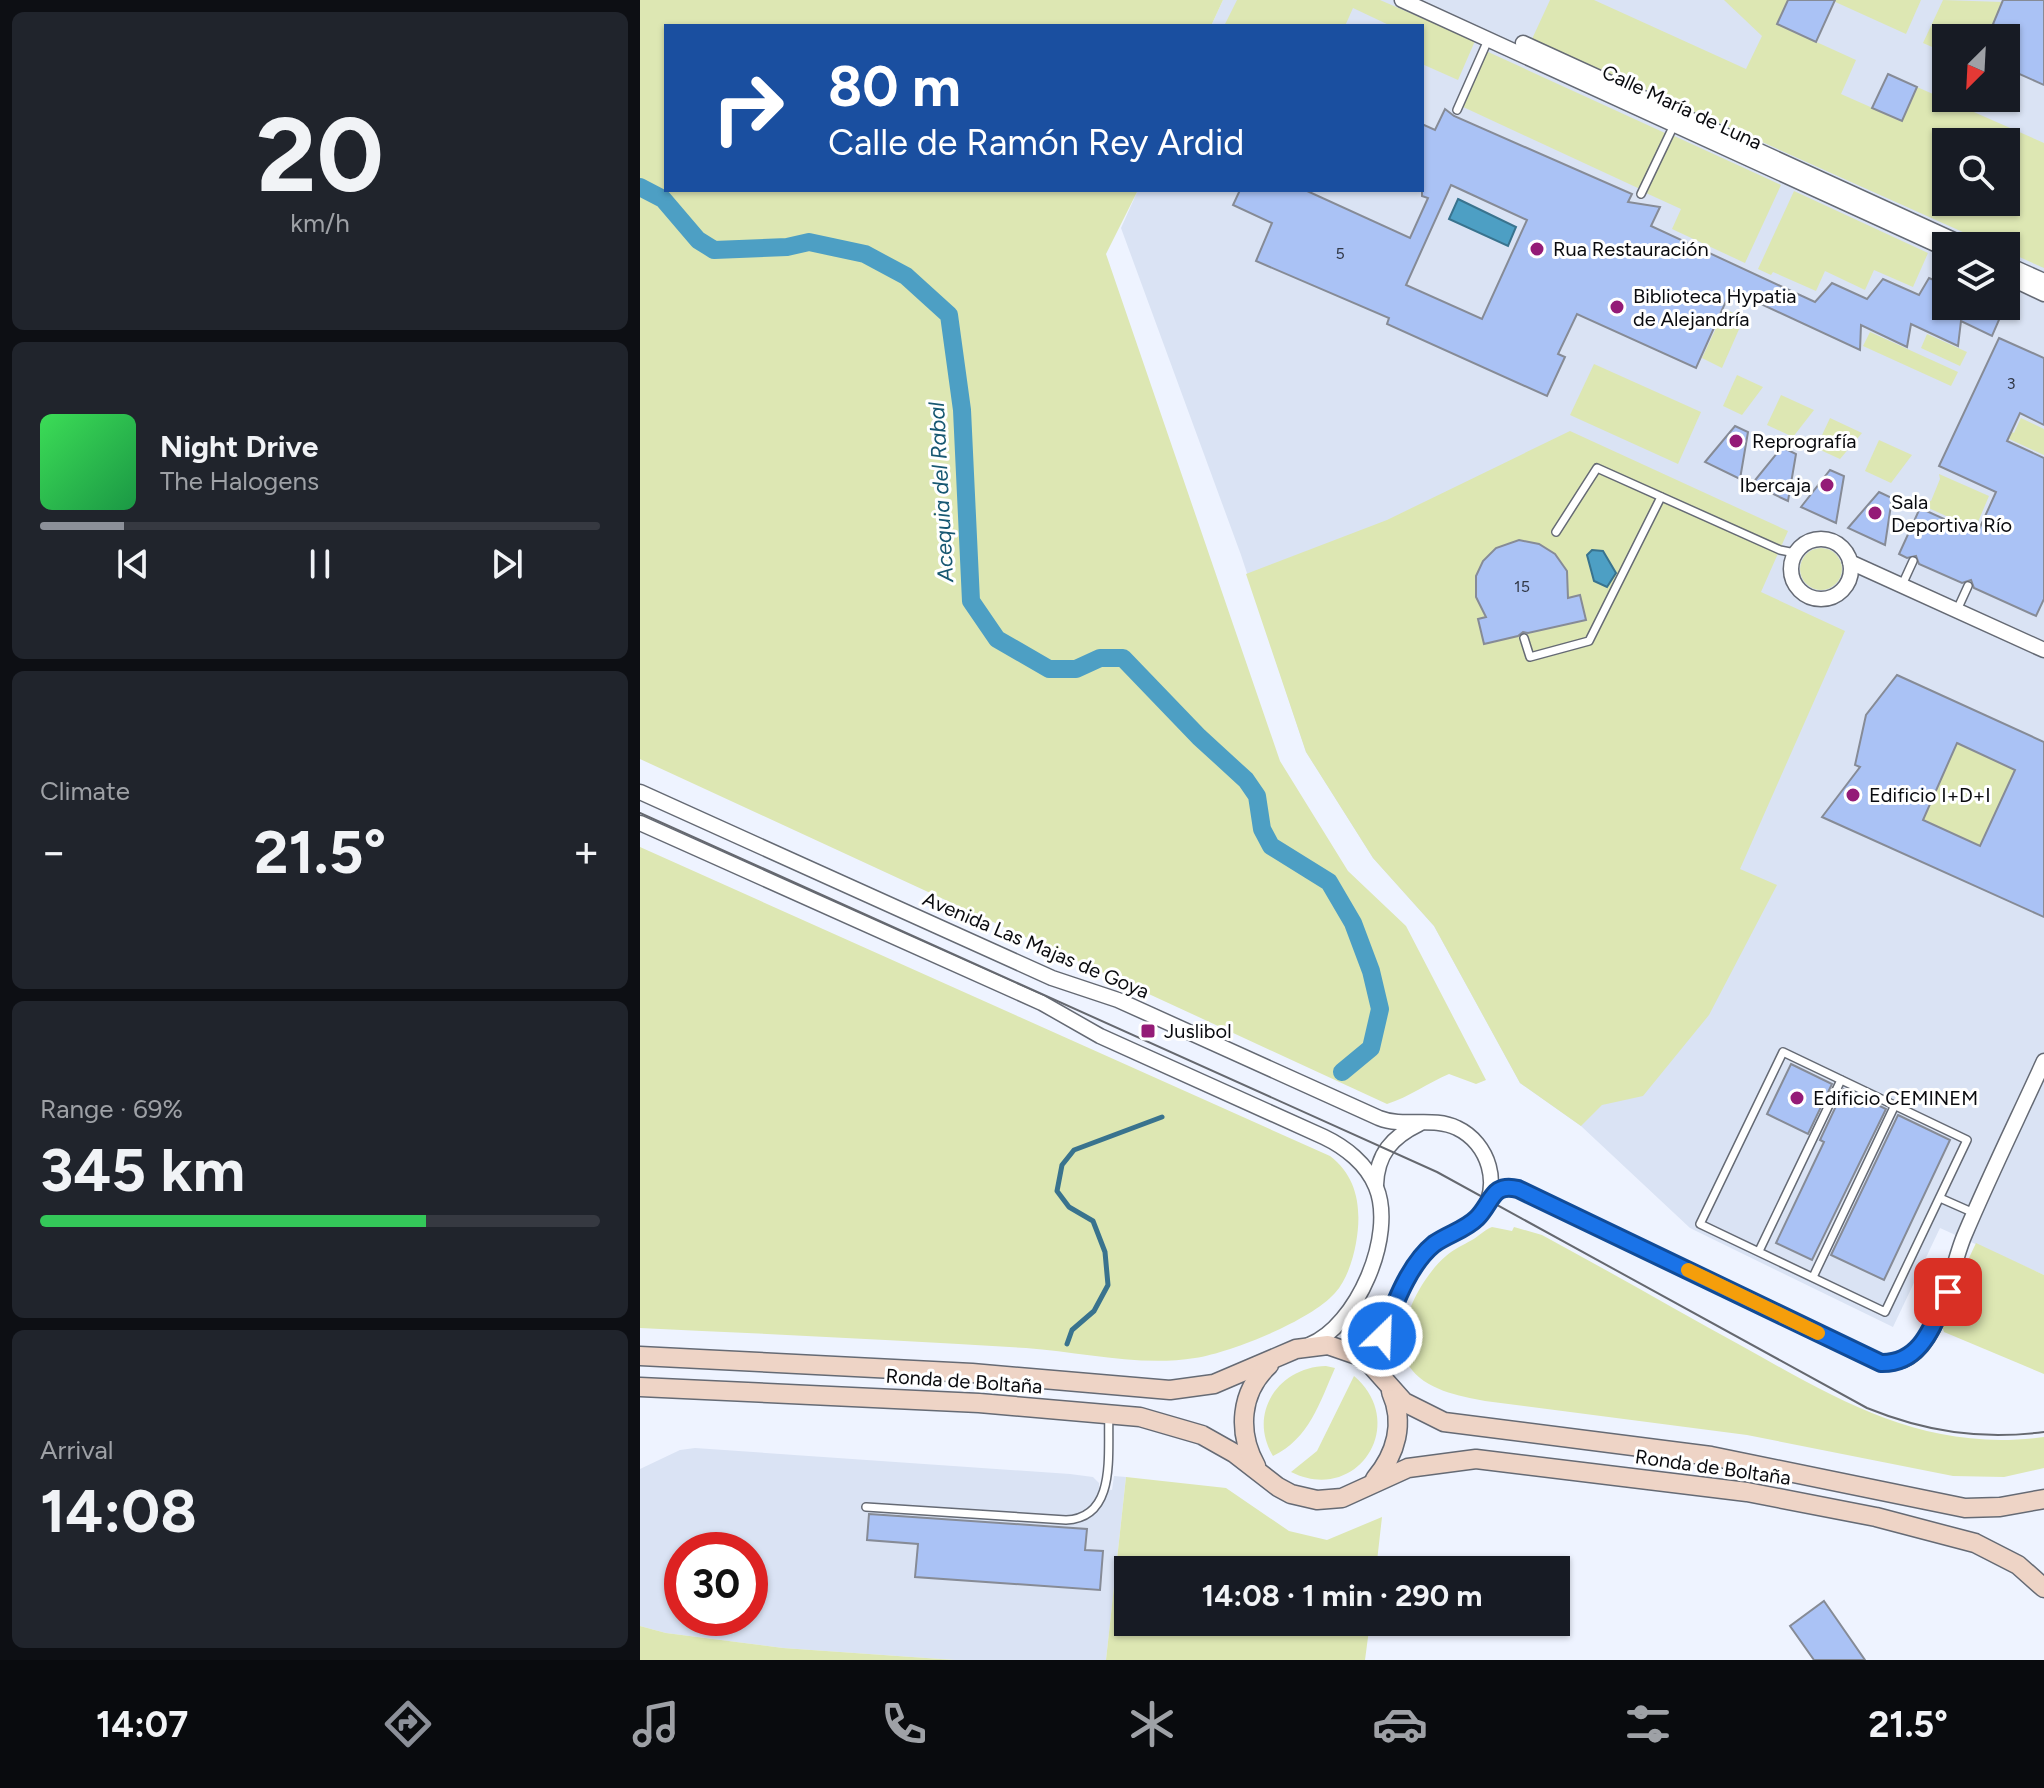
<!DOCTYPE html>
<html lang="en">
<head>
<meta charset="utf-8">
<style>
	body { margin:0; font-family:Figtree,sans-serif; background:#20242c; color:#f1f3f6; height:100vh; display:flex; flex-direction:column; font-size:30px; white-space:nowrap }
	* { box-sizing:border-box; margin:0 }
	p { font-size:26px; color:#9ea1a6 }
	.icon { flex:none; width:44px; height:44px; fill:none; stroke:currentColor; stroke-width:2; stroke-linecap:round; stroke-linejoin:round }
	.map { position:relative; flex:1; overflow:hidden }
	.side { display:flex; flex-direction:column; gap:12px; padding:12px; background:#0d0f14; width:640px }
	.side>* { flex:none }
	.guide { position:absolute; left:24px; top:24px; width:760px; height:168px; border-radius:0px; box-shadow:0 2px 6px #0004; background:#1a4fa0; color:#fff; overflow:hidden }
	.needle { width:52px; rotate:204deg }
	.tools { position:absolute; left:1292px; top:24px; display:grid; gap:16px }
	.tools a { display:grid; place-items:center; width:88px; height:88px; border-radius:0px; background:#171b24; box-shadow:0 2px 6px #0004; font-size:40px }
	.speed { position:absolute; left:24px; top:1532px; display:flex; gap:16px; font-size:40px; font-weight:700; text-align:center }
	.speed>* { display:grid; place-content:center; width:104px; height:104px; border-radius:50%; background:#171b24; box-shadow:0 2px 6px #0004; line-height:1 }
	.speed .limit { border:12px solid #d22; background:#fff; color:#111 }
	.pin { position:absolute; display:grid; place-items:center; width:68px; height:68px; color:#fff; margin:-34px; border-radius:16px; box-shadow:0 4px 12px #0006 }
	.me { position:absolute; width:88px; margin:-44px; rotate:24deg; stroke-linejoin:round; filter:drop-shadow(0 0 6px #0008) }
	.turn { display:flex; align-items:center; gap:28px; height:168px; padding:0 32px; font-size:36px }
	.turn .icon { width:104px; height:104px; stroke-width:2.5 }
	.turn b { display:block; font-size:56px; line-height:68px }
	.big { font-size:60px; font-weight:700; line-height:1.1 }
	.side .card { flex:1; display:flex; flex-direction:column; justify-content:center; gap:12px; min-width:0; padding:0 28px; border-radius:12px; background:#20242c }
	.side .dial { align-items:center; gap:0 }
	.dial b { font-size:104px; line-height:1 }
	.song { display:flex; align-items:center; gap:24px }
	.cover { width:96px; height:96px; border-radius:12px; background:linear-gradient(135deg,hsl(130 70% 55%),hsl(140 70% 35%)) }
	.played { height:8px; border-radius:4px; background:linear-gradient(90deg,#8c9099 15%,#363941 15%) }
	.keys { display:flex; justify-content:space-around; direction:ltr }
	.heat { display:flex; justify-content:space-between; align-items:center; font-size:44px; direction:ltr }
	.charge { height:12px; border-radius:6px; background:linear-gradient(90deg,#34c759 69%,#363941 0) }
	.trip { position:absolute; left:474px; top:1556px; width:456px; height:80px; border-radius:0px; background:#171b24; box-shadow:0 2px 6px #0004; font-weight:700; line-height:80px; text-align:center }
	.menu { display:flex; height:128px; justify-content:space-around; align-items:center; background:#090b0e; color:#9ea1a6 }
	.menu .icon { width:56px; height:56px }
	.menu .current { color:#8c9099 }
	.menu b { font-size:36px; color:#f1f3f6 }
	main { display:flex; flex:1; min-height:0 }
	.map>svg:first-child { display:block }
</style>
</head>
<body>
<main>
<section class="side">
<div class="card dial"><b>20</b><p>km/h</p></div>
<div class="card">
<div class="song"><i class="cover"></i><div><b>Night Drive</b><p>The Halogens</p></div></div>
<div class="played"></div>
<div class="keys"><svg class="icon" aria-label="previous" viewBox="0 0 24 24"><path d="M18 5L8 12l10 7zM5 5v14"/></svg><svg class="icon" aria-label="pause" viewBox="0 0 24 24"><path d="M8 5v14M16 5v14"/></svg><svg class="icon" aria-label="next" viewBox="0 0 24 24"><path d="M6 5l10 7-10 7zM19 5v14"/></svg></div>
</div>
<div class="card"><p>Climate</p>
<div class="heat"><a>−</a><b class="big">21.5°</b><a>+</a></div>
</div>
<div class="card"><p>Range · 69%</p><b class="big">345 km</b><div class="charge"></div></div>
<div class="card"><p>Arrival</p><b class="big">14:08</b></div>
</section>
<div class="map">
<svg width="1404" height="1660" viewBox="0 0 1404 1660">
	<rect width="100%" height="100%" fill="#eef3ff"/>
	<!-- built -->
	<g fill="#dae3f4" fill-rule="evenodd">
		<path d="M 583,0 L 1404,0 L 1404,1275 L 1300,1228 L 1253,1327 L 1050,1228 L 941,1126 L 880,1083 L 794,926 L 733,858 L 666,752 L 601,555 L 481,228 L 498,190 L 782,190 L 782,26 L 571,26 ZM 1306,38 L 1366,38 L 1366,98 L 1306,98 ZM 1306,142 L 1366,142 L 1366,202 L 1306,202 ZM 1306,246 L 1366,246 L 1366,306 L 1306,306 Z"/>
		<path d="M 55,1448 L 430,1474 L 453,1477 L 459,1483 L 459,1488 L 472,1490 L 474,1476 L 486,1477 L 466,1660 L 315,1660 L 143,1648 L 26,1633 L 0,1626 L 0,1469 L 40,1450 ZM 42,1550 L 110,1550 L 110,1618 L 42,1618 Z"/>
	</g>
	<!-- green -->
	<g fill="#dde7b3" fill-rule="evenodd">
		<path d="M 0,0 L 583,0 L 571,26 L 26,26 L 26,190 L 498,190 L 466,254 L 640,761 L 708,871 L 766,926 L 846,1080 L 836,1084 L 809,1074 C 788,1083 769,1097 747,1104 L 0,759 Z"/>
		<polygon points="597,0 740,0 835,41 818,80 782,64 782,26 751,26 713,8 705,26 584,26"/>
		<path d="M 910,0 L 954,0 L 1106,69 L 1122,36 L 1084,0 L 1148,0 L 1137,24 L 1216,60 L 1201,94 L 1262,121 L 1277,87 L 1404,143 L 1404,268 L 1366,251 L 1366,246 L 1354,246 L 892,39 ZM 1306,142 L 1366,142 L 1366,202 L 1306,202 Z"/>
		<polygon points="1191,0 1281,0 1266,34"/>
		<polygon points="1303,0 1362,2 1353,24 1362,29 1358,38 1306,38 1306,53 1283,43"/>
		<polygon points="846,51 1025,133 1000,189 821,106"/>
		<polygon points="1032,135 1141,185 1105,263 1032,229 1041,209 1006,193"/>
		<polygon points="1154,191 1288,253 1273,287 1234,270 1225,290 1185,271 1176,291 1133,272 1131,275 1118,269"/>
		<polygon points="1085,309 1104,318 1082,368 1062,358"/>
		<polygon points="1230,332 1318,372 1311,386 1223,346"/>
		<polygon points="1287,334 1327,352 1320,366 1281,348"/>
		<polygon points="954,364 1061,412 1038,464 930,415"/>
		<polygon points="1097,375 1123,387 1102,415 1083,406"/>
		<polygon points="1141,395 1174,410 1153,437 1127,425"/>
		<polygon points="1328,411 1374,433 1381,418 1404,429 1404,455 1324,418"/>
		<polygon points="1190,418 1222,433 1200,459 1176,448"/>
		<path d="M 930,431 L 1148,531 L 1121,592 L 1205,631 L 1100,869 L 1137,885 L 1069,1015 L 1003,1096 L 962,1105 L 941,1126 L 880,1083 L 794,926 L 733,858 L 666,752 L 606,574 L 747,520 ZM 879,541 C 919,547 926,559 928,598 L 940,595 L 945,620 L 844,644 L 838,619 L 846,617 Z"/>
		<polygon points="1239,440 1272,455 1251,483 1225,471"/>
		<polygon points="1299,474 1349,496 1335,529 1284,506 1287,500 1291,501 1300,479"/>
		<circle cx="1181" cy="569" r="21"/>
		<polygon points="1317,743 1375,770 1340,846 1283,820"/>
		<path d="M 0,847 L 690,1156 C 718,1177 722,1210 716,1243 C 713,1259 707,1280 695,1293 C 670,1321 592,1352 555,1358 C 500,1367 441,1352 386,1348 C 258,1340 129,1334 0,1328 Z"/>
		<path d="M 852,1227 L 872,1231 L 874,1227 L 902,1235 C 969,1271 1034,1309 1100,1345 C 1200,1401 1285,1453 1404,1437 L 1404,1468 L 1364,1477 L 1313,1476 L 1107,1435 L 845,1401 C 819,1396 785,1390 769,1366 C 749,1335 781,1277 806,1256 C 814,1249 823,1245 832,1240 C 839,1236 844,1230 852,1227 Z"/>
		<polygon points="1336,1243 1404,1275 1404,1374 1304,1332 1300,1320"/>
		<path d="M 686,1366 L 695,1368 C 680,1402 669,1439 633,1456 C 607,1413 639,1367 686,1366 Z"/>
		<path d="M 714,1376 C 770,1424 717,1505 651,1472 L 677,1451 Z"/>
		<polygon points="486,1477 586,1488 649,1531 687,1540 742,1517 736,1570 488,1570 488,1622 730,1622 725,1660 466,1660"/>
		<polygon points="0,1626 26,1633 143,1648 315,1660 0,1660"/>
	</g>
	<!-- water -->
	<g fill="#4d9fc4" stroke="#39738e" stroke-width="2">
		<polygon points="818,199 876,227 868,246 809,219"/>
		<polygon points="952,550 963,551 976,573 967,587 954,581 947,555"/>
	</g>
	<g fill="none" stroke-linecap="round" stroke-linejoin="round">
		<!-- stream -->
		<polyline stroke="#39738e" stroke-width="5" points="427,1344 432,1330 454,1311 468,1285 465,1252 453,1221 429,1207 417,1191 422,1165 434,1150 522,1117"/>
		<!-- canal -->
		<polyline stroke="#4d9fc4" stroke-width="18" points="0,187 23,199 58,240 74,250 147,247 169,242 225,254 266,276 309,315 322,410 331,601 357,639 409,669 436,669 460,658 483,658 559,737 606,780 617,796 622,829 631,846 689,882 713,923 731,971 740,1009 731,1048 702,1072"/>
	</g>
	<!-- building -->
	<g fill="#aac2f5" stroke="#868b96" stroke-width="2" fill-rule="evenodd">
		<polygon points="1148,0 1195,0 1176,42 1137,24"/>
		<polygon points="1363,0 1404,0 1404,85 1366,68 1366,38 1358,38 1362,29 1353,24"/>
		<polygon points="1248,74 1277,87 1262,121 1232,108"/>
		<path d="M 805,109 L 814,116 L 992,194 L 988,202 L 1020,207 L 1011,226 L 1175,302 L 1192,283 L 1227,299 L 1243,279 L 1279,295 L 1289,278 L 1306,285 L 1306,306 L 1365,306 L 1352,336 L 1321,321 L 1318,346 L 1271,324 L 1267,347 L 1221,325 L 1220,350 L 1091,290 L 1056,368 L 937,314 L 918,354 L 925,357 L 907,396 L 747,324 L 749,318 L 616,261 L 632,223 L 593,205 L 600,190 L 665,190 L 770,238 L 788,198 L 782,196 L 782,124 L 795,130 ZM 811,185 L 887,220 L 842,319 L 766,285 Z"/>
		<polygon points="1359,338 1404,358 1404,425 1380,413 1367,441 1404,458 1404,599 1396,616 1334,588 1331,580 1322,583 1279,564 1276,556 1267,558 1259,554 1280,508 1337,534 1356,492 1299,466"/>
		<polygon points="1095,426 1108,432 1100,479 1065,462"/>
		<polygon points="1142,447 1156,454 1148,501 1112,484"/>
		<polygon points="1190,470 1204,476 1196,523 1161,507"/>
		<polygon points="1239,492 1252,498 1245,545 1208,528"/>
		<polygon points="879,540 899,544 915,554 927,571 928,598 940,595 946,620 888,633 883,632 878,636 844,644 838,619 846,617 836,597 836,576 843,561 856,548"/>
		<path d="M 1257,675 L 1404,742 L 1404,917 L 1182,817 L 1220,767 L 1215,765 L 1226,715 ZM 1317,743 L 1375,770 L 1340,846 L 1283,820 Z"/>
		<polygon points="1151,1064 1192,1084 1168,1134 1127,1114"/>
		<polygon points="1204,1089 1246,1109 1172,1260 1136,1243 1184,1142 1180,1140"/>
		<polygon points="1258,1115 1310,1140 1244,1280 1191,1255"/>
		<polygon points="229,1514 447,1529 445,1550 463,1551 460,1590 275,1577 278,1544 227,1540"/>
		<polygon points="1184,1601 1225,1660 1174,1660 1150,1626"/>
	</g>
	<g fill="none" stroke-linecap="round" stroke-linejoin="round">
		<!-- lane casing -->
		<g stroke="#656a74" stroke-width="10">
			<g id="lane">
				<polyline points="817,110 848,40"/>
				<polyline points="1001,194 1034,125"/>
				<polyline points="916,532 957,468 1140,550 1155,553"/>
				<polyline points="1262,585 1273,561"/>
				<polyline points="1317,610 1328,586"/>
				<polyline points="884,638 890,657 949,641 1021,497"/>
				<polygon points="1143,1052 1327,1140 1245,1312 1060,1224"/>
				<polyline points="1300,1198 1334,1213"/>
				<polyline points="1119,1251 1201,1080"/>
				<polyline points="1173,1277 1255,1105"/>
				<path d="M 226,1507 L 426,1520 C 478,1518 467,1452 469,1414"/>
			</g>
		</g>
		<!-- street casing -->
		<g stroke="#656a74" stroke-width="17">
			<g id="street">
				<polyline points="762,0 1306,249"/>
				<polyline points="883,43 1327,246"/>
				<polyline points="1366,264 1404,281"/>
				<polyline points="1366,276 1404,294"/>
				<circle cx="1181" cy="569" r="30"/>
				<polyline points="1210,562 1404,650"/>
				<path d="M 0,792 L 412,978 L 478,1000 L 739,1118 C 764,1128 793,1116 817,1128 C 849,1143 862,1186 840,1215 C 827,1231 803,1234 789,1248 C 766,1273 729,1342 741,1375"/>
				<path d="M 0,823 L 402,1003 L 460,1036 L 684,1137 C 705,1147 727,1164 736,1187 C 756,1235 717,1326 669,1345"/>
				<path d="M 736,1185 C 737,1154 752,1137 779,1124"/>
				<path d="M 848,1200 L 862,1188 L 878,1189 L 1231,1359 C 1247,1365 1263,1364 1276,1352 C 1305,1325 1310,1268 1325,1234 C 1350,1175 1378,1118 1404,1061"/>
			</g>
		</g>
		<!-- secondary casing -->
		<g stroke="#656a74" stroke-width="21">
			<g id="secondary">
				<polyline points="0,1356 332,1373 530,1390 574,1384 656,1349 688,1345 717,1355 731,1365 764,1402 804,1422 1071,1456 1325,1508 1360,1507 1404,1499"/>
				<polyline points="0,1387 339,1403 500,1417 562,1435 594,1453 638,1487 651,1494 677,1500 702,1498 768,1468 836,1459 1107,1492 1236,1517 1335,1543 1378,1565 1404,1588"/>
				<path d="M 616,1466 C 597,1432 600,1392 629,1365"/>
				<path d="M 735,1479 C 756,1454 765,1423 751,1392"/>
			</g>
		</g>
		<!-- lane -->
		<use href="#lane" stroke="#fff" stroke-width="7"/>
		<!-- street -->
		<use href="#street" stroke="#fff" stroke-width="14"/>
		<!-- secondary -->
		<use href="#secondary" stroke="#eed4c6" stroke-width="18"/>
		<!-- tram -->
		<path stroke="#65686f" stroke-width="2" d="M 0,813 L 797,1172 L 1227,1408 C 1286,1432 1341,1440 1404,1432"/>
	</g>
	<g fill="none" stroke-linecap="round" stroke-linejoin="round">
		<!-- route casing -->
		<g stroke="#114b97" stroke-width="20">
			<path id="route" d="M 742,1336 C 754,1306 768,1265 794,1244 C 808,1234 825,1230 837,1218 C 852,1203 852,1182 878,1189 L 1241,1363 C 1282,1364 1293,1324 1308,1292"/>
		</g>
		<!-- route -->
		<use href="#route" stroke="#1a73e8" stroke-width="14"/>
		<!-- slow -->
		<polyline stroke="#f59e0b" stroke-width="14" points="1048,1270 1178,1333"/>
	</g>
	<!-- markers -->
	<g fill="#941b77" stroke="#fff" stroke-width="3">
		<circle cx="897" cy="249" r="8"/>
		<circle cx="977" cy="307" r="8"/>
		<circle cx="1096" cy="441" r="8"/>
		<circle cx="1187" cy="485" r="8"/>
		<circle cx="1235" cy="513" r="8"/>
		<circle cx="1213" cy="795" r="8"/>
		<rect x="500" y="1023" width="16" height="16" rx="4"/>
		<circle cx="1157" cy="1098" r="8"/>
	</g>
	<g text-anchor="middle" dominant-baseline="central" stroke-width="6" stroke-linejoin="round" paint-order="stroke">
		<!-- number labels -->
		<g font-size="16" fill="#323948">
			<text x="700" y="253">5</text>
			<text x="1371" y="383">3</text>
			<text x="882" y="586">15</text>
		</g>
		<!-- street labels -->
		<g font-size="20" fill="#0a0b0f" stroke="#fff">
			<text transform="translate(1042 107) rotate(25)">Calle María de Luna</text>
			<text transform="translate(396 945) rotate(23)">Avenida Las Majas de Goya</text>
			<text transform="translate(324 1381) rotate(4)">Ronda de Boltaña</text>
			<text transform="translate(1073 1467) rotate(8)">Ronda de Boltaña</text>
		</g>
		<!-- poi labels -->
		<g font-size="20" fill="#0a0b0f" stroke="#fff" text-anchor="start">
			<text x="913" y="249">Rua Restauración</text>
			<text x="993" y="296">Biblioteca Hypatia<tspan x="993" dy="23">de Alejandría</tspan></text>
			<text x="1112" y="441">Reprografía</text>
			<text x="1171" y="485" text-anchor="end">Ibercaja</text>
			<text x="1251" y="502">Sala<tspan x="1251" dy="23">Deportiva Río</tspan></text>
			<text x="1229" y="795">Edificio I+D+I</text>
			<text x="524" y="1031">Juslibol</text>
			<text x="1173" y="1098">Edificio CEMINEM</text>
		</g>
		<!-- water labels -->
		<g font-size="22" font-style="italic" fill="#175872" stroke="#fff">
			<text transform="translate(301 492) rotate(-93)">Acequia del Rabal</text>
		</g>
	</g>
</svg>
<div class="tools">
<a><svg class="needle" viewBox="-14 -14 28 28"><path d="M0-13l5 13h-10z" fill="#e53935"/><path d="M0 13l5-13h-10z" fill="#9ea1a6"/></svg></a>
<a><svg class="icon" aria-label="search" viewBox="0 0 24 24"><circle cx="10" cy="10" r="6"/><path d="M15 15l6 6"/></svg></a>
<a><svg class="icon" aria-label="layers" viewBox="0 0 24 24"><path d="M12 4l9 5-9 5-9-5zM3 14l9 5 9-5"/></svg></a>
</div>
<div class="speed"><div class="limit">30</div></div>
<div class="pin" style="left:1308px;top:1292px;background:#d93025"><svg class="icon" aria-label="arrive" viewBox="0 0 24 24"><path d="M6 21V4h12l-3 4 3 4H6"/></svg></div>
<svg class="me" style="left:742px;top:1336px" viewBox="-20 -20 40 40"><circle r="17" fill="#1a73e8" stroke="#fff" stroke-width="3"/><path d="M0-11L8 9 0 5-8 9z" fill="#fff"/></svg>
<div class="trip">14:08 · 1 min · 290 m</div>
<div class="guide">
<div class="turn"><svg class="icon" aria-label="right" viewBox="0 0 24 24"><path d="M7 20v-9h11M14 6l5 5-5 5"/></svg><div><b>80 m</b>Calle de Ramón Rey Ardid</div></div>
</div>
</div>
</main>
<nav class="menu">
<b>14:07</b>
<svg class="icon current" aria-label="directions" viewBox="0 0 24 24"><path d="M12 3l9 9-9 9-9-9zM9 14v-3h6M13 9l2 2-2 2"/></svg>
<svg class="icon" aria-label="music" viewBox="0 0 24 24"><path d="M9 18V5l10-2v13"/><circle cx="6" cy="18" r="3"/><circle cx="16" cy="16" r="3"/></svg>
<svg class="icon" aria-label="phone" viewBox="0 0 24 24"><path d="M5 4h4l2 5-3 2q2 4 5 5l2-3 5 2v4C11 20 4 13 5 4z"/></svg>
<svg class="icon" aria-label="climate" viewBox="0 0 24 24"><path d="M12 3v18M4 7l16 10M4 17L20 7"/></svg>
<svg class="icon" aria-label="car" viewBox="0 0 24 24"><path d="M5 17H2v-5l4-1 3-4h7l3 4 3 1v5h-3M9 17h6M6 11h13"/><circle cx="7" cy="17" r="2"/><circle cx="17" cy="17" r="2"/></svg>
<svg class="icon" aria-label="filters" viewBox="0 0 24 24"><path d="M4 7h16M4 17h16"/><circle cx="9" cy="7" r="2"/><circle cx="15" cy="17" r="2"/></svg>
<b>21.5°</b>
</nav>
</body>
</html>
